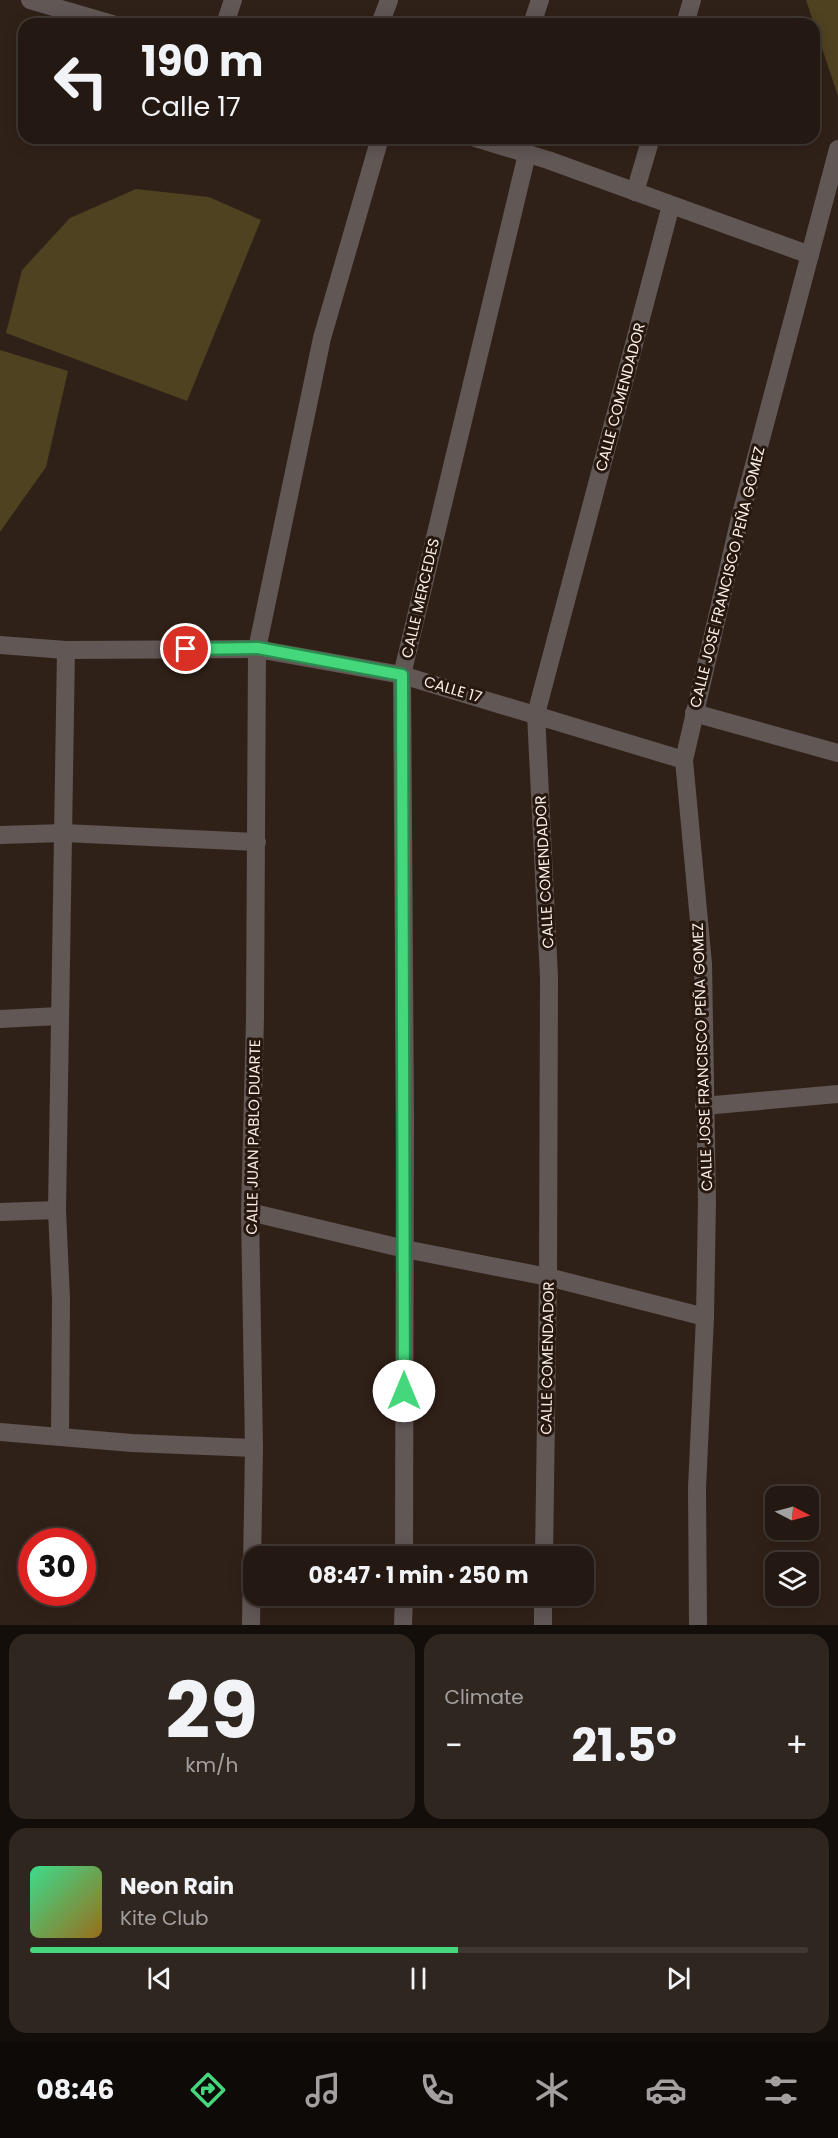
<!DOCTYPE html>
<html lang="en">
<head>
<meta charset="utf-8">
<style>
	body { margin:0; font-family:Poppins,sans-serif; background:#302620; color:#f1f3f6; height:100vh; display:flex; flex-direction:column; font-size:22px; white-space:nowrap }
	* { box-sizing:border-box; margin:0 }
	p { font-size:20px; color:#a3a09f }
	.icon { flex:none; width:33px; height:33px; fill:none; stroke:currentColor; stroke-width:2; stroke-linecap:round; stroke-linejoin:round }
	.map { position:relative; height:1625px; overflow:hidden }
	.sheet { display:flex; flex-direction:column; gap:9px; padding:9px; background:#140e0a; flex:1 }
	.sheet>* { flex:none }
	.top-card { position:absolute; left:18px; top:18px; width:802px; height:126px; border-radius:18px; box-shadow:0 3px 15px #0003,0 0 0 2px #413832; background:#241912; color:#f1f3f6; overflow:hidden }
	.needle { width:39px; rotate:96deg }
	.controls { position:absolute; left:765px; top:1486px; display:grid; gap:12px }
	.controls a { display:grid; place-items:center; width:54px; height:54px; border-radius:12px; background:#241912; box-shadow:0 3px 15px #0003,0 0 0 2px #413832; font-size:30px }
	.speed { position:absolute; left:18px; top:1528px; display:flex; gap:12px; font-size:30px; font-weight:700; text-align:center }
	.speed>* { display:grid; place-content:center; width:78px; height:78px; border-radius:50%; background:#241912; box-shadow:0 3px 15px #0003,0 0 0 2px #413832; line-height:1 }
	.speed .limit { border:9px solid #d22; background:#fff; color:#111 }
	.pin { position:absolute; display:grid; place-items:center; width:51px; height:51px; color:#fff; margin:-26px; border:3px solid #fff; border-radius:50%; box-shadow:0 2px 6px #0007 }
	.me { position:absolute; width:66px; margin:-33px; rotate:0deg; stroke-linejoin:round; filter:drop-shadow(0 0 4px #0008) }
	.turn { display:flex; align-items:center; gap:21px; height:126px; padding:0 24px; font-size:27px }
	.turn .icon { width:78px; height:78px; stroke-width:2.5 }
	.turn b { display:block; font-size:42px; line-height:51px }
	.big { font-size:45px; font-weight:700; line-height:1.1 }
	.sheet .tile { flex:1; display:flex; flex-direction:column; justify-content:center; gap:9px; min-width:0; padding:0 21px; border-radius:18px; background:#302620 }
	.sheet .dial { align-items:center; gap:0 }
	.dial b { font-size:78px; line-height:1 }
	.song { display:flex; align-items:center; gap:18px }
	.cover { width:72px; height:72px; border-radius:9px; background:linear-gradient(135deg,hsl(150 70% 55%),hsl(40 70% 35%)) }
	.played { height:6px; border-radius:3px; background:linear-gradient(90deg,#44d77b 55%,#413832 55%) }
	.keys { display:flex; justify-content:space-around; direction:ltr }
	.heat { display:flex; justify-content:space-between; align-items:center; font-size:33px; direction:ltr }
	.sheet .tiles { flex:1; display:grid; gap:9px; grid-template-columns:1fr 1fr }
	.tile:last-child { grid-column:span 2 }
	.trip { position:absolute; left:243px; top:1546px; width:351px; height:60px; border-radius:18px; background:#241912; box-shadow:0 3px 15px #0003,0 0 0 2px #413832; font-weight:700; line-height:60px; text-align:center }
	.menu { display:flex; height:96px; justify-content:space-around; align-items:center; background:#0e0a07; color:#a3a09f }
	.menu .icon { width:42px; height:42px }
	.menu .current { color:#44d77b }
	.menu b { font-size:27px; color:#f1f3f6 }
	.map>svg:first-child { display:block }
</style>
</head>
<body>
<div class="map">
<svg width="838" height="1625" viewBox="0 0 838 1625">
	<rect width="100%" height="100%" fill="#302118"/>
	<!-- green -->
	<g fill="#4e4220">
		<polygon points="806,0 838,0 838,96"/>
		<polygon points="136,189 209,197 261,220 187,401 6,333 22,270 70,218"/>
		<polygon points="0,350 68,371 46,467 0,532"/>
	</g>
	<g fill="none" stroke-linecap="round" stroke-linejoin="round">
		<!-- street -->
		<g stroke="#615755" stroke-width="18">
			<polyline points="30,0 112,24"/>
			<polyline points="225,24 233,0"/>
			<polyline points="380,24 389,0"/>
			<polyline points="532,24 540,0"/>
			<polyline points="685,24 692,0"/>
			<polyline points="475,138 548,160 810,255"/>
			<polyline points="635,192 651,138"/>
			<polyline points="0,645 66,650 257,649 402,675 684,760"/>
			<polyline points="694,713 838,753"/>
			<polyline points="0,835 64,833 257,842"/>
			<polyline points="0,1019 59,1016"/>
			<polyline points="704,1106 838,1094"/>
			<polyline points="0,1212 57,1210"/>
			<polyline points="250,1212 405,1249 548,1277 705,1317"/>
			<polyline points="0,1432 132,1443 254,1448"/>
			<polyline points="60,1437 61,1299 57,1210 66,650"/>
			<polyline points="404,1557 405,1116 402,675 527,154"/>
			<polyline points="544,1557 548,1277 549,977 536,714 671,205"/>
			<polyline points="251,1625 254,1448 250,1212 255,1018 257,649 322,338 380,138"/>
			<polyline points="403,1625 404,1596"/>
			<polyline points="543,1625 543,1596"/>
			<polyline points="698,1625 697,1488 705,1317 707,1202 703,964 684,760 740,518 838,149"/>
		</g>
	</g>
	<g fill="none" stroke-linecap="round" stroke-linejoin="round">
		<!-- route casing -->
		<g stroke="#2c8c50" stroke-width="15">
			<polyline id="route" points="186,649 258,648 402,675 404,1391"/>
		</g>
		<!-- route -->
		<use href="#route" stroke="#44d77b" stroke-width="10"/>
	</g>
	<g text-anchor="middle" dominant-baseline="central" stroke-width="6" stroke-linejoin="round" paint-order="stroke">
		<!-- street labels -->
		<g font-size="15" fill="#faefe9" stroke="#26170f">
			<text transform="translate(620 397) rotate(-75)">CALLE COMENDADOR</text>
			<text transform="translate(727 577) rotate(-76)">CALLE JOSE FRANCISCO PEÑA GOMEZ</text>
			<text transform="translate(420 598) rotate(-77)">CALLE MERCEDES</text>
			<text transform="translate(453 689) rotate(16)">CALLE 17</text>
			<text transform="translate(544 872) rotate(-93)">CALLE COMENDADOR</text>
			<text transform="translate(702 1057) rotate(-92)">CALLE JOSE FRANCISCO PEÑA GOMEZ</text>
			<text transform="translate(253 1137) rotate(-89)">CALLE JUAN PABLO DUARTE</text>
			<text transform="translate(547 1358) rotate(-89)">CALLE COMENDADOR</text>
		</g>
	</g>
</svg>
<div class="controls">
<a><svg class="needle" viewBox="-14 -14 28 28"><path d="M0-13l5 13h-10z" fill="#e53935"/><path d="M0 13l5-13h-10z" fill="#a3a09f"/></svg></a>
<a><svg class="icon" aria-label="layers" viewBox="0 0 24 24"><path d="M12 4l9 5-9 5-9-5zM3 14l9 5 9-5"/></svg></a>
</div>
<div class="speed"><div class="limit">30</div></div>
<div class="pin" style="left:186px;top:649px;background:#d93025"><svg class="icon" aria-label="arrive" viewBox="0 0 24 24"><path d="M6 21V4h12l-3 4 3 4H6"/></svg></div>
<svg class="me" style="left:404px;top:1391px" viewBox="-20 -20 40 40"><circle r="19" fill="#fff"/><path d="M0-13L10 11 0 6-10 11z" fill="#44d77b"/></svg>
<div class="trip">08:47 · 1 min · 250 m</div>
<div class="top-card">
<div class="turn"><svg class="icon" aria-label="left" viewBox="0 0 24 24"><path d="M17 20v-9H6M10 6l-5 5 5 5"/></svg><div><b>190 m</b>Calle 17</div></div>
</div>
</div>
<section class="sheet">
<div class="tiles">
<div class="tile dial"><b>29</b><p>km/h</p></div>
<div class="tile"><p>Climate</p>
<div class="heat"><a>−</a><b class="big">21.5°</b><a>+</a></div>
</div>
<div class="tile">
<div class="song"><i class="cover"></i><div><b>Neon Rain</b><p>Kite Club</p></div></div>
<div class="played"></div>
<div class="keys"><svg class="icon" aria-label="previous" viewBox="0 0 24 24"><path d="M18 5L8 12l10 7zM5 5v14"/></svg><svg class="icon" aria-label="pause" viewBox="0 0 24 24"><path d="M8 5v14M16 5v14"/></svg><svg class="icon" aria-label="next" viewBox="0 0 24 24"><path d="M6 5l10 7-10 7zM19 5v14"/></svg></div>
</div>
</div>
</section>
<nav class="menu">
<b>08:46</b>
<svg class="icon current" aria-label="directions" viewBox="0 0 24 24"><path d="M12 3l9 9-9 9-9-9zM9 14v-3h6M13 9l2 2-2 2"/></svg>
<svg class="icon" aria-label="music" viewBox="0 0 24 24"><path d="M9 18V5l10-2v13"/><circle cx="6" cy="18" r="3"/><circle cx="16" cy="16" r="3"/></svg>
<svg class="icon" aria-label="phone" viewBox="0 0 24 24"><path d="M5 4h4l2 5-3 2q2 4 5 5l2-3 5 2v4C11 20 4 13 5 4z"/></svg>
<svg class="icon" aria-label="climate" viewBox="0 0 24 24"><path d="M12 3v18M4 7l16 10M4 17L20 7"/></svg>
<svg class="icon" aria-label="car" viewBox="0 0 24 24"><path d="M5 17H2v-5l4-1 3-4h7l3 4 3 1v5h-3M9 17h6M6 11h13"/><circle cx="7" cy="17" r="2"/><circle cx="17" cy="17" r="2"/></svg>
<svg class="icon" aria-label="filters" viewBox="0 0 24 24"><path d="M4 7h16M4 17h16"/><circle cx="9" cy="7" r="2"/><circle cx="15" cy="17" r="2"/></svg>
</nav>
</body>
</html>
